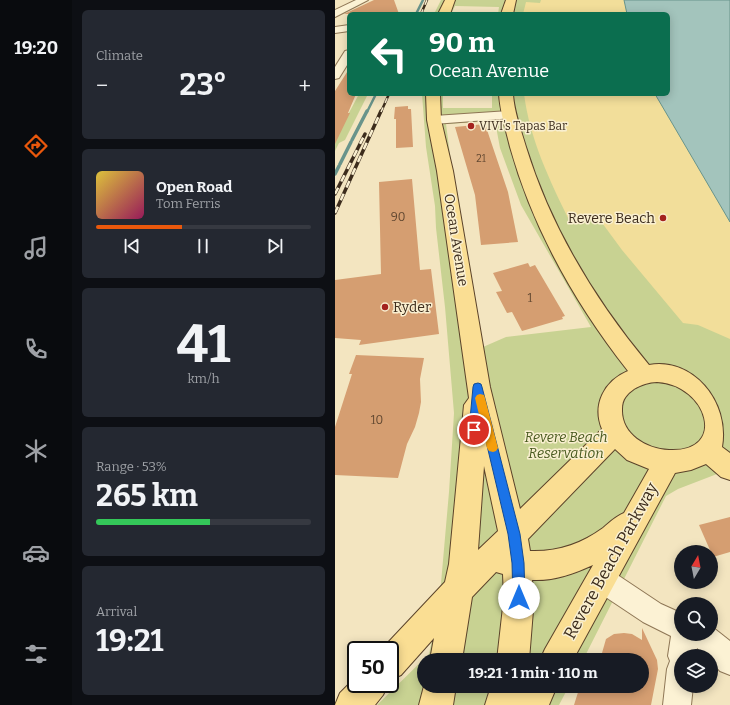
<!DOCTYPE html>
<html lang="en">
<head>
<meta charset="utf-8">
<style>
	body { margin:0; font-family:Bitter,serif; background:#242831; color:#f1f3f6; height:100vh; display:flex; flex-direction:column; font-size:15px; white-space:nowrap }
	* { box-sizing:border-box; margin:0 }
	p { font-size:13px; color:#9ea1a6 }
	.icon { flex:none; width:22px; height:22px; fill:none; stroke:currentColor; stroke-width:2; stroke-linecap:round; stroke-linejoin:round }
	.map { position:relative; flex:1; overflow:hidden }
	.sheet { display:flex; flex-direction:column; gap:10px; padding:10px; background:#0d0f14; width:263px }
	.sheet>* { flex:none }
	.hud { position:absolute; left:12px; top:12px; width:323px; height:84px; border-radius:6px; box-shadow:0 2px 10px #0003; background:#0b6e4f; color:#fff; overflow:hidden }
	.needle { width:26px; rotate:10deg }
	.fabs { position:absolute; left:339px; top:545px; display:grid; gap:8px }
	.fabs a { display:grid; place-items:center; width:44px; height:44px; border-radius:50%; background:#171b24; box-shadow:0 2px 10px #0003; font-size:20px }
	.speed { position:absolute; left:12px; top:641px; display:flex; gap:8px; font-size:20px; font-weight:700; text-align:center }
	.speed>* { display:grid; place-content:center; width:52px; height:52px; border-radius:50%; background:#171b24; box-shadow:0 2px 10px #0003; line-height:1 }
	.speed .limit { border:2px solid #111; border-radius:6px; background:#fff; color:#111 }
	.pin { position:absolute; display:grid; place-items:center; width:34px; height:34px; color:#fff; margin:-17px; border:2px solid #fff; border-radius:50%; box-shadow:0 1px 4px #0007 }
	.me { position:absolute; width:44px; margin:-22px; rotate:0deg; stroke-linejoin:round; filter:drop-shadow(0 0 3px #0008) }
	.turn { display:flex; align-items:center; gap:14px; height:84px; padding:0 16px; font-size:18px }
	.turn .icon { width:52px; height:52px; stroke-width:2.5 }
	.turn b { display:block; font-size:28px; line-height:34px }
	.big { font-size:30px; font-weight:700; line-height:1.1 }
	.sheet .tile { flex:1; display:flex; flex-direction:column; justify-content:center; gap:6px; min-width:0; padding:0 14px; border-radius:6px; background:#242831 }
	.sheet .dial { align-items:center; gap:0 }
	.dial b { font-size:52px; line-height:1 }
	.song { display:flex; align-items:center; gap:12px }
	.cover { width:48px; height:48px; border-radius:6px; background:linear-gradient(135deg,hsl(50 70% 55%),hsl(330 70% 35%)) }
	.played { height:4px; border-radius:2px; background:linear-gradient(90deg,#ea580c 40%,#363941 40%) }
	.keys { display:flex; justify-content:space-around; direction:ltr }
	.heat { display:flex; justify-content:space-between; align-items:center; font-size:22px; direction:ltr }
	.charge { height:6px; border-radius:3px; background:linear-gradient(90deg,#34c759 53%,#363941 0) }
	.trip { position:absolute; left:82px; top:653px; width:232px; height:40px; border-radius:20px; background:#171b24; box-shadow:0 2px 10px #0003; font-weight:700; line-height:40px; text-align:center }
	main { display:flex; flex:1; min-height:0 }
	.dock { display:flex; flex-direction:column; width:72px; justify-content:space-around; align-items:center; background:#090b0e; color:#9ea1a6 }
	.dock .icon { width:28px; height:28px }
	.dock .current { color:#ea580c }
	.dock b { font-size:18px; color:#f1f3f6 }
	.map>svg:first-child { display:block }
</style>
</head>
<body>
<main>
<nav class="dock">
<b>19:20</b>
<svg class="icon current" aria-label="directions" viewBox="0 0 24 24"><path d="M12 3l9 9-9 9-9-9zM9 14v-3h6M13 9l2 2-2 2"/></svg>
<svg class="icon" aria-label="music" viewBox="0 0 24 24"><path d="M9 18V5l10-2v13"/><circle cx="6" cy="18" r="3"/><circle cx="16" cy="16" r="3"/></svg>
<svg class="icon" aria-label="phone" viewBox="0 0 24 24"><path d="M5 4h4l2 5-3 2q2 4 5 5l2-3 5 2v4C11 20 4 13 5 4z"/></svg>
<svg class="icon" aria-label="climate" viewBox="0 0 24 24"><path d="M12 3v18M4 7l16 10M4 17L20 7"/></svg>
<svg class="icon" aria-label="car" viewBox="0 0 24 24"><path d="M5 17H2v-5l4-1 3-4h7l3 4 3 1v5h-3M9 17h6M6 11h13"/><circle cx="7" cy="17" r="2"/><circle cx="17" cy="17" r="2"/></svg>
<svg class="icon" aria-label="filters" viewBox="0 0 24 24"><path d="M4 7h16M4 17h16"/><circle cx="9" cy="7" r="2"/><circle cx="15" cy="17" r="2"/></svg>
</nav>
<section class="sheet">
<div class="tile"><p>Climate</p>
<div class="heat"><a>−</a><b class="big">23°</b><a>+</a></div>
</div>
<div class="tile">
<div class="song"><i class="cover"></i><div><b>Open Road</b><p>Tom Ferris</p></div></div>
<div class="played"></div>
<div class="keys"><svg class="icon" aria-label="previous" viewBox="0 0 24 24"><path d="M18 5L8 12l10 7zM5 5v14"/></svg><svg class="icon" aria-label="pause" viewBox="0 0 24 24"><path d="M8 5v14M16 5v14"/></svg><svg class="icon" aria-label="next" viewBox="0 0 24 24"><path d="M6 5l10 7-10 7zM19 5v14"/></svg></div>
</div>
<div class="tile dial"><b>41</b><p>km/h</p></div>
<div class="tile"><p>Range · 53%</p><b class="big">265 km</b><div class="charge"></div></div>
<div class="tile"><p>Arrival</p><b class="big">19:21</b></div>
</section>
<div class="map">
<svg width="395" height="705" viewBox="0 0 395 705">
	<rect width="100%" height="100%" fill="#f3e5c0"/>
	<!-- green -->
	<g fill="#c8d292" fill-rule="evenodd">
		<polygon points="106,0 289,0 292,14 163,14 164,7 120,6 116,14 99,14"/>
		<polygon points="24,94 33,94 10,140 4,143 0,151 0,139"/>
		<path d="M 87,94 L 108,94 L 108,108 L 157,108 L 157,94 L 320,94 L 395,222 L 395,469 L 343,489 L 331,496 L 248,660 L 89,660 L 89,686 L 234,686 L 224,705 L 42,705 L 94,654 L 104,606 L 114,492 L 119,413 L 110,307 L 101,228 L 100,206 L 91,147 ZM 160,121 L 165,148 L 186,205 L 256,327 L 171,337 L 148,347 C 145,327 140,308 136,288 C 126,233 118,179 111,124 Z"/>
	</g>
	<!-- sand -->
	<g fill="#f2de9a">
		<polygon points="206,0 289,0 292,14 188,14 191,2 205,3"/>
		<path d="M 189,94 L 320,94 L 395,222 L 395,339 L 363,325 L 348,323 L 287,250 L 262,216 L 235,222 C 215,181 195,140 189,94 Z"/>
	</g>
	<!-- water -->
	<polygon fill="#a3c4bc" stroke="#69948b" points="289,0 395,0 395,222 320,94 333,94 333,14 292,14"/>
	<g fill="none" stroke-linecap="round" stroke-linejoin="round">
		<!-- stream-far1 -->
		<g stroke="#69948b" stroke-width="2.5">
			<polyline points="81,14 88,0"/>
			<polyline points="32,112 41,94"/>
		</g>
		<!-- stream -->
		<g stroke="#69948b" stroke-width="3.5">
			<polyline points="17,140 32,111"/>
			<polyline points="5,164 16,142"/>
			<polyline points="0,174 4,166"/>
		</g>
	</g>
	<!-- building -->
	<g fill="#d59e71">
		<polygon points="39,0 59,0 64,14 9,14"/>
		<polygon points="14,69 14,94 21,94 13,113 15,113 0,144 0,91"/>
		<polygon points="73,106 73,109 76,109 78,147 61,148 61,119 59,119 60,107"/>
		<polygon points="150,124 173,192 183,242 146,245 140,195 120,127"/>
		<polygon points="77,179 85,270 96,269 104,334 24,345 26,340 0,338 0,280 46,274 44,182"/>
		<polygon points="193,263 195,267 200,265 230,316 227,317 228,319 187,331 177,312 172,313 161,292 167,291 158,273"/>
		<polygon points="21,355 89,358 85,379 86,402 84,413 80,427 72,444 63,478 0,475 0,427 17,374 14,374"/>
		<polygon points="395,517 395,552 378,557 364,525"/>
		<polygon points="307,628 322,660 323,669 316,705 239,705 245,686 307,686 307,660 265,660 271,639 279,634 289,633 297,634 307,640"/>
	</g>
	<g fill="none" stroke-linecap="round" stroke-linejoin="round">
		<!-- minor casing -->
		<g stroke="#8e7655" stroke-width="2">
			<g id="minor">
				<polygon points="21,0 33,0 0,17 0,10"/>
				<polygon points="14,25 14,31 0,33 0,27"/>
				<polygon points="14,50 14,62 4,78 0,79 0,67 10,51"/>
				<polygon points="174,111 178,112 180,115 178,118 99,124 95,123 93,120 95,117 99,116"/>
				<polygon points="266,566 275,570 326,604 346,613 346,634 376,634 376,626 395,641 395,675 385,671 376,661 376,656 372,656 362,648 361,656 346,656 346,686 358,686 356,705 328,705 332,669 335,661 333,656 336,636 308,622 257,588 253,579 257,570"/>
			</g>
		</g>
		<!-- major casing -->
		<g stroke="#5b432a" stroke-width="2">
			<g id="major">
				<polygon points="110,0 120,0 115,14 103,14"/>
				<polygon points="171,0 181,0 178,14 166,14"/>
				<path d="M 91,94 L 105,94 L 106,120 L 118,171 L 155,387 L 185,509 L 267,429 C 257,405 269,381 293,371 C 241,305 198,229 175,147 C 171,130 165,112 164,94 L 178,94 C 179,112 186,130 191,147 C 216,228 260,300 314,365 C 357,357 395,401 387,447 L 395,453 L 395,480 L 386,477 L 371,464 L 356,470 L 340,473 L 238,660 L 205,660 L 210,649 L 258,565 C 238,574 219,581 197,580 L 199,598 L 194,660 L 162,660 L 169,598 L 168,574 L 161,572 L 137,597 L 127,660 L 95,660 L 99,638 L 66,675 L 55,680 L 55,650 L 46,650 L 110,582 L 114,564 L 129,405 L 134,398 L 102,171 L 92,120 ZM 322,382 C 373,385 393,453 334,450 C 311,449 286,434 287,409 C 287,399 292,394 299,389 C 306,385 314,382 322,382 ZM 280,449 L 292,460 L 314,469 L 289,513 C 280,517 275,522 268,528 C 246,544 223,552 195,551 L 193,539 ZM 149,466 L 163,531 L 143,550 Z"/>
				<polygon points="21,677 21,684 53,684 48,695 40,705 0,705 5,693"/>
				<polygon points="89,686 121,686 118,705 84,705"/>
				<polygon points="156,686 222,686 214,705 150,705"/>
			</g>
		</g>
		<!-- minor -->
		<use href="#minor" fill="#fcf2d4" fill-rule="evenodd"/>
		<!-- major -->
		<use href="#major" fill="#fade93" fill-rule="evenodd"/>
		<!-- rail-far1 casing -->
		<g stroke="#3c2c1c" stroke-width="2.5">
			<g id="rail-far1">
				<polyline points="86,14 92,0"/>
				<polyline points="46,112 54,94"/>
			</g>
		</g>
		<!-- rail casing -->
		<g stroke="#3c2c1c" stroke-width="3.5">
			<g id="rail">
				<polyline points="0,194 30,134"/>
				<polyline points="0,213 46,111"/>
			</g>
		</g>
		<!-- rail-far1 -->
		<use href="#rail-far1" stroke="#f9efd0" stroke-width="1.5" stroke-dasharray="5" stroke-linecap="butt"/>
		<!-- rail -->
		<use href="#rail" stroke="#f9efd0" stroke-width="2.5" stroke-dasharray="7" stroke-linecap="butt"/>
	</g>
	<!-- route -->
	<polygon fill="#1a73e8" stroke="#114b97" points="143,383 146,384 147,387 185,534 189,563 190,598 188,603 184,605 179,603 178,598 177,563 173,534 145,416 142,433 139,434 135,433 134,430 138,387 139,384"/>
	<!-- slow -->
	<polygon fill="#f59e0b" points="145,394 149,395 150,398 163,448 161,451 158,452 154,451 152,448 140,398 142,395"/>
	<!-- markers -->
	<g fill="#a4221e" stroke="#f9efd0" stroke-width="1.5">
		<circle cx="136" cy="126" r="4"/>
		<circle cx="328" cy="218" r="4"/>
		<circle cx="50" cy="307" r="4"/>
	</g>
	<g text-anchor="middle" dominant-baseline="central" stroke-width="3" stroke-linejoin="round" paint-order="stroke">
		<!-- far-number labels -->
		<g font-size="10" fill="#624831">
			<text x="146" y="159">21</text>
		</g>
		<!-- far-poi labels -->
		<g font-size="12" fill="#3c2c1c" stroke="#f9efd0" text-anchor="start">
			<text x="144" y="126">VIVI’s Tapas Bar</text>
		</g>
		<!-- number labels -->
		<g font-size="12" fill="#624831">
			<text x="63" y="217">90</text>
			<text x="195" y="298">1</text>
			<text x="42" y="420">10</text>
		</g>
		<!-- poi labels -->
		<g font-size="14" fill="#3c2c1c" stroke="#f9efd0" text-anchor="end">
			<text x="320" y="218">Revere Beach</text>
			<text x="58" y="307" text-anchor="start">Ryder</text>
		</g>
		<!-- street labels -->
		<g font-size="14" fill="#3c2c1c" stroke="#f9efd0">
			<text transform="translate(121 240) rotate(81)">Ocean Avenue</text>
		</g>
		<!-- park labels -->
		<g font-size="14" font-style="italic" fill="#4a5b20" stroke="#f9efd0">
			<text x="231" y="437">Revere Beach<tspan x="231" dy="16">Reservation</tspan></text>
		</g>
		<!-- near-street labels -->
		<g font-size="17" fill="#3c2c1c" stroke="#f9efd0">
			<text transform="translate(276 561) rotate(-61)">Revere Beach Parkway</text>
		</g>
	</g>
</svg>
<div class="fabs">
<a><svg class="needle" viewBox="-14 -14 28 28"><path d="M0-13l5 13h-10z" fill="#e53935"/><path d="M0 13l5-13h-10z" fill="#9ea1a6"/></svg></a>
<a><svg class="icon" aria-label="search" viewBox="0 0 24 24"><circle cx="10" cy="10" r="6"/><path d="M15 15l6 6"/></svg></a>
<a><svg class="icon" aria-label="layers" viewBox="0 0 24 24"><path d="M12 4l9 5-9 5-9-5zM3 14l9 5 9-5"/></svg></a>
</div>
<div class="speed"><div class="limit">50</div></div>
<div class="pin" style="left:139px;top:430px;background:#d93025"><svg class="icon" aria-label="arrive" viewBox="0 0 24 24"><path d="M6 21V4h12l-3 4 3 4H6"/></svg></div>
<svg class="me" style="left:184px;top:598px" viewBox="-20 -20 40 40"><circle r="19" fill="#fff"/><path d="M0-13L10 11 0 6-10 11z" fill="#1a73e8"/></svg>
<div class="trip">19:21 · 1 min · 110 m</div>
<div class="hud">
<div class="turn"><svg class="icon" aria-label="left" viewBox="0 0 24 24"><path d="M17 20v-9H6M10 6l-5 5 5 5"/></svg><div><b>90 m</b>Ocean Avenue</div></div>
</div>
</div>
</main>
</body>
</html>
